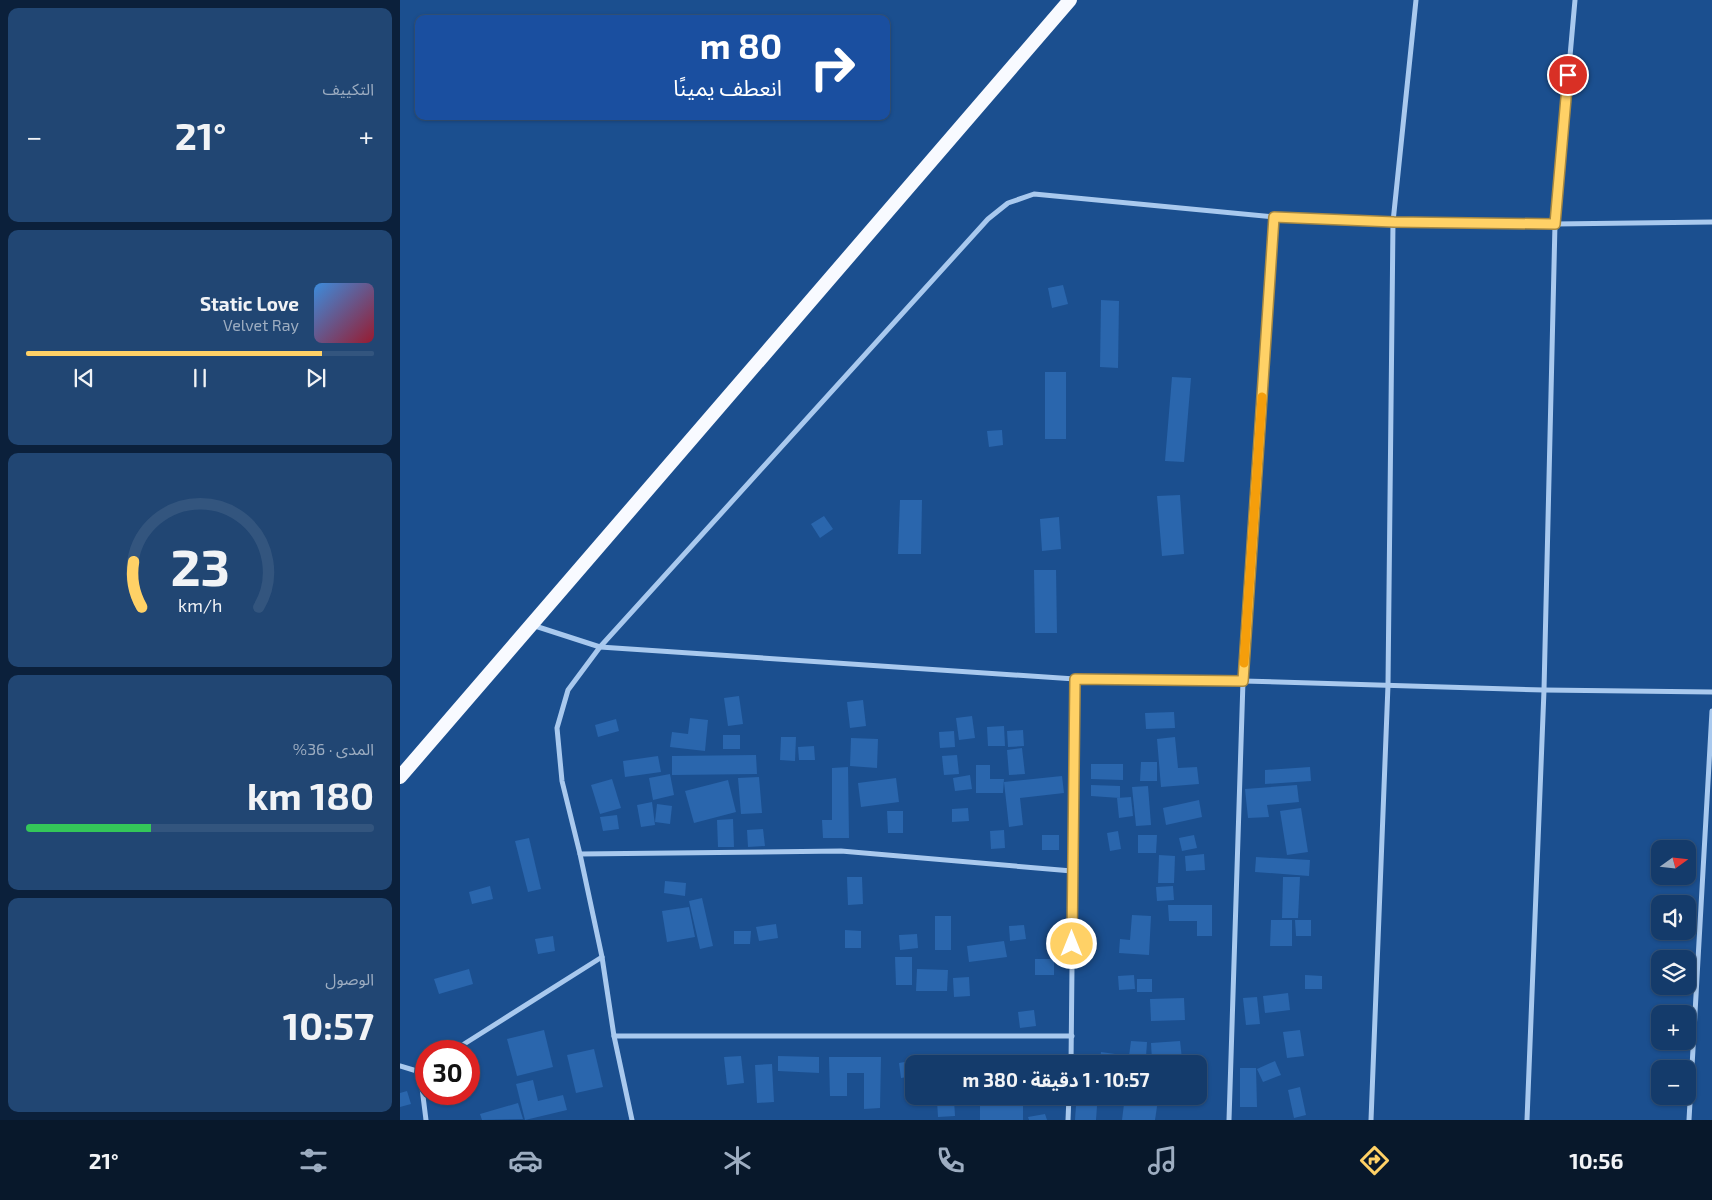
<!DOCTYPE html>
<html lang="ar">
<head>
<meta charset="utf-8">
<style>
	body { margin:0; font-family:"Exo 2","Noto Sans Arabic",sans-serif; background:#214673; color:#f1f3f6; direction:rtl; height:100vh; display:flex; flex-direction:column; font-size:19px; white-space:nowrap }
	* { box-sizing:border-box; margin:0 }
	p { font-size:16px; color:#9dadc1 }
	.icon { flex:none; width:28px; height:28px; fill:none; stroke:currentColor; stroke-width:2; stroke-linecap:round; stroke-linejoin:round }
	.map { position:relative; flex:1; overflow:hidden; direction:ltr }
	.drawer { display:flex; flex-direction:column; gap:8px; padding:8px; background:#0b203b; width:400px }
	.drawer>* { flex:none }
	.banner { position:absolute; left:15px; top:15px; width:475px; height:105px; border-radius:10px; box-shadow:0 1px 4px #0004,0 0 0 1px #33557e; direction:rtl; background:#1a4fa0; color:#fff; overflow:hidden }
	.needle { width:32px; rotate:75deg }
	.controls { position:absolute; left:1251px; top:840px; display:grid; gap:10px }
	.controls a { display:grid; place-items:center; width:45px; height:45px; border-radius:10px; background:#143b6b; box-shadow:0 1px 4px #0004,0 0 0 1px #33557e; font-size:25px }
	.speed { position:absolute; left:15px; top:1040px; display:flex; gap:10px; font-size:25px; font-weight:700; text-align:center }
	.speed>* { display:grid; place-content:center; width:65px; height:65px; border-radius:50%; background:#143b6b; box-shadow:0 1px 4px #0004,0 0 0 1px #33557e; line-height:1 }
	.speed .limit { border:8px solid #d22; background:#fff; color:#111 }
	.pin { position:absolute; display:grid; place-items:center; width:42px; height:42px; color:#fff; margin:-21px; border:2px solid #fff; border-radius:50%; box-shadow:0 1px 5px #0007 }
	.me { position:absolute; width:55px; margin:-28px; rotate:0deg; stroke-linejoin:round; filter:drop-shadow(0 0 4px #0008) }
	.turn { display:flex; align-items:center; gap:18px; height:105px; padding:0 25px; font-size:22px }
	.turn .icon { width:65px; height:65px; stroke-width:2.5 }
	.turn b { display:block; font-size:35px; line-height:42px }
	.big { font-size:38px; font-weight:700; line-height:1.1 }
	.drawer .card { flex:1; display:flex; flex-direction:column; justify-content:center; gap:8px; min-width:0; padding:0 18px; border-radius:10px; background:#214673 }
	.drawer .dial { align-items:center; gap:0 }
	.dial svg { height:130px; overflow:visible; fill:none; stroke:#33557e; stroke-width:7; stroke-linecap:round; text-anchor:middle }
	.dial text { fill:#f1f3f6; stroke:none }
	.song { display:flex; align-items:center; gap:15px }
	.cover { width:60px; height:60px; border-radius:8px; background:linear-gradient(135deg,hsl(210 70% 55%),hsl(350 70% 35%)) }
	.played { height:5px; border-radius:2px; background:linear-gradient(90deg,#ffd166 85%,#33557e 85%) }
	.keys { display:flex; justify-content:space-around; direction:ltr }
	.heat { display:flex; justify-content:space-between; align-items:center; font-size:28px; direction:ltr }
	.charge { height:8px; border-radius:4px; background:linear-gradient(90deg,#34c759 36%,#33557e 0) }
	.trip { position:absolute; left:505px; top:1055px; width:302px; height:50px; border-radius:10px; background:#143b6b; box-shadow:0 1px 4px #0004,0 0 0 1px #33557e; font-weight:700; line-height:50px; text-align:center; direction:rtl }
	.menu { display:flex; height:80px; justify-content:space-around; align-items:center; background:#08182b; color:#9dadc1 }
	.menu .icon { width:35px; height:35px }
	.menu .selected { color:#ffd166 }
	.menu b { font-size:22px; color:#f1f3f6 }
	main { display:flex; flex:1; min-height:0 }
	.map>svg:first-child { display:block }
</style>
</head>
<body>
<main>
<div class="map">
<svg width="1312" height="1120" viewBox="0 0 1312 1120">
	<rect width="100%" height="100%" fill="#1b4f8f"/>
	<!-- building -->
	<g fill="#2a66ad">
		<polygon points="663,285 668,304 652,308 648,288"/>
		<polygon points="701,300 719,301 718,368 700,367"/>
		<rect x="645" y="372" width="21" height="67"/>
		<polygon points="772,377 791,378 784,462 765,461"/>
		<polygon points="602,430 603,445 589,447 587,431"/>
		<polygon points="780,495 784,554 762,556 757,496"/>
		<polygon points="500,500 522,500 521,554 498,554"/>
		<polygon points="424,516 433,529 420,538 411,524"/>
		<polygon points="659,517 661,549 642,551 640,519"/>
		<polygon points="634,570 656,570 657,633 635,633"/>
		<polygon points="339,696 343,724 328,726 324,698"/>
		<polygon points="463,700 466,726 450,728 447,702"/>
		<polygon points="774,712 775,728 746,729 745,713"/>
		<polygon points="572,716 575,738 559,740 556,718"/>
		<polygon points="290,718 308,720 305,751 270,747 272,732 288,734"/>
		<polygon points="216,719 219,731 198,737 195,725"/>
		<polygon points="604,726 605,746 588,746 587,727"/>
		<polygon points="623,730 624,746 608,747 607,731"/>
		<polygon points="554,731 555,747 540,748 539,732"/>
		<rect x="323" y="735" width="17" height="14"/>
		<polygon points="381,737 396,737 395,761 380,760"/>
		<polygon points="775,737 778,768 797,767 799,784 761,787 757,739"/>
		<polygon points="451,738 478,739 477,768 450,766"/>
		<polygon points="414,746 415,760 399,760 398,747"/>
		<polygon points="622,748 625,774 609,775 607,750"/>
		<polygon points="356,755 357,774 272,775 272,756"/>
		<polygon points="557,755 559,774 544,775 542,756"/>
		<polygon points="258,756 261,772 225,777 223,761"/>
		<polygon points="741,762 757,762 757,781 740,781"/>
		<polygon points="691,764 723,764 723,780 691,779"/>
		<polygon points="576,765 590,765 590,779 604,779 603,793 576,793"/>
		<polygon points="448,767 449,838 423,838 422,820 432,820 432,768"/>
		<polygon points="910,767 911,781 865,784 865,770"/>
		<polygon points="270,774 274,795 253,800 249,778"/>
		<polygon points="570,775 572,789 555,791 553,778"/>
		<polygon points="662,776 664,793 620,798 623,825 609,827 604,782"/>
		<polygon points="359,777 362,813 341,814 338,778"/>
		<polygon points="496,778 499,802 461,807 458,783"/>
		<polygon points="212,779 221,808 200,814 191,785"/>
		<polygon points="328,780 336,812 294,823 285,791"/>
		<polygon points="691,785 720,786 720,798 691,796"/>
		<polygon points="897,785 899,802 867,805 869,817 848,818 845,789"/>
		<polygon points="748,786 751,825 736,826 732,787"/>
		<polygon points="731,797 733,816 719,818 717,798"/>
		<polygon points="799,800 802,817 766,825 763,808"/>
		<polygon points="252,802 255,825 241,827 237,805"/>
		<polygon points="257,804 272,806 270,824 255,822"/>
		<polygon points="568,808 569,821 552,822 552,809"/>
		<polygon points="901,808 908,852 887,855 880,811"/>
		<polygon points="487,811 503,811 503,833 488,833"/>
		<polygon points="217,815 219,829 203,831 200,817"/>
		<polygon points="333,819 334,847 318,847 317,820"/>
		<polygon points="363,829 365,846 348,847 347,830"/>
		<polygon points="604,830 605,848 591,849 590,831"/>
		<polygon points="718,831 721,849 710,851 707,833"/>
		<rect x="642" y="835" width="17" height="15"/>
		<polygon points="738,835 757,835 756,853 738,853"/>
		<polygon points="794,835 797,848 782,851 779,838"/>
		<polygon points="129,838 141,889 128,892 115,841"/>
		<polygon points="804,854 805,870 786,871 785,856"/>
		<polygon points="759,855 775,856 774,883 758,883"/>
		<polygon points="856,857 910,860 909,876 855,872"/>
		<polygon points="447,877 462,877 463,904 448,905"/>
		<polygon points="883,877 900,877 898,918 882,918"/>
		<polygon points="265,881 286,883 285,896 264,893"/>
		<polygon points="90,886 93,899 72,904 69,892"/>
		<polygon points="773,886 774,900 757,901 756,887"/>
		<polygon points="302,898 313,946 300,949 289,901"/>
		<polygon points="768,905 812,905 812,936 797,936 797,921 769,921"/>
		<polygon points="289,907 295,937 267,942 262,911"/>
		<polygon points="732,915 751,916 749,955 719,953 720,939 730,940"/>
		<rect x="535" y="916" width="16" height="34"/>
		<polygon points="871,920 892,920 892,946 870,946"/>
		<polygon points="895,920 911,920 911,936 896,936"/>
		<polygon points="376,924 378,938 359,941 356,927"/>
		<polygon points="624,925 626,939 610,941 609,926"/>
		<polygon points="445,930 461,931 461,948 445,948"/>
		<polygon points="334,931 351,931 350,944 334,944"/>
		<polygon points="517,934 518,948 500,950 499,935"/>
		<polygon points="153,936 155,951 138,954 135,939"/>
		<polygon points="604,941 607,957 569,962 567,946"/>
		<polygon points="495,957 512,957 512,985 496,985"/>
		<rect x="635" y="959" width="19" height="16"/>
		<polygon points="69,969 73,984 39,994 34,979"/>
		<polygon points="517,969 548,970 547,991 516,991"/>
		<polygon points="734,975 735,989 719,990 718,976"/>
		<polygon points="905,975 922,976 922,989 905,989"/>
		<polygon points="569,977 570,996 554,997 553,978"/>
		<rect x="737" y="979" width="15" height="13"/>
		<polygon points="888,993 890,1010 865,1013 863,996"/>
		<polygon points="857,997 860,1024 846,1025 843,998"/>
		<polygon points="784,998 785,1020 751,1021 750,999"/>
		<polygon points="634,1010 636,1026 620,1028 618,1012"/>
		<polygon points="144,1030 153,1067 117,1076 107,1039"/>
		<polygon points="900,1030 904,1056 887,1058 883,1032"/>
		<polygon points="731,1041 747,1042 746,1057 729,1056"/>
		<polygon points="780,1041 782,1059 752,1061 751,1043"/>
		<polygon points="194,1049 203,1087 176,1093 167,1055"/>
		<polygon points="701,1052 729,1056 728,1064 700,1064"/>
		<polygon points="341,1056 344,1083 327,1085 324,1057"/>
		<polygon points="378,1056 419,1057 419,1073 378,1071"/>
		<polygon points="429,1057 481,1057 480,1108 464,1109 464,1073 447,1073 447,1096 430,1096"/>
		<polygon points="532,1057 533,1064 514,1064 514,1076 501,1078 499,1063"/>
		<polygon points="616,1057 617,1064 555,1064 555,1059"/>
		<rect x="627" y="1058" width="24" height="6"/>
		<polygon points="875,1061 881,1075 863,1082 857,1069"/>
		<polygon points="372,1064 374,1102 357,1103 355,1065"/>
		<polygon points="840,1068 856,1068 857,1107 840,1107"/>
		<polygon points="133,1080 138,1101 163,1095 167,1110 125,1120 116,1084"/>
		<polygon points="900,1087 906,1115 894,1118 888,1090"/>
		<polygon points="7,1091 11,1104 0,1107 0,1093"/>
		<polygon points="580,1096 598,1096 598,1102 623,1102 623,1120 580,1120"/>
		<polygon points="725,1096 758,1100 755,1120 722,1120"/>
		<polygon points="554,1100 555,1116 538,1117 537,1101"/>
		<polygon points="118,1103 123,1119 82,1120 80,1114"/>
		<polygon points="676,1105 697,1106 696,1120 675,1120"/>
		<polygon points="645,1114 647,1120 629,1120 628,1117"/>
	</g>
	<g fill="none" stroke-linecap="round" stroke-linejoin="round">
		<!-- minor -->
		<g stroke="#a9c9ee" stroke-width="5">
			<polyline points="132,625 200,647 675,679 843,681 1144,690 1312,692"/>
			<polyline points="180,854 441,851 672,871"/>
			<polyline points="214,1036 672,1036"/>
			<polyline points="53,1051 202,957"/>
			<polyline points="671,1064 675,679"/>
			<polyline points="0,1066 20,1072 26,1068"/>
			<polyline points="20,1072 26,1120"/>
			<polyline points="232,1120 214,1036 202,957 180,854 162,781 157,728 168,690 200,647 588,219 608,203 634,194 874,217 993,222 1155,224 1312,222"/>
			<polyline points="668,1120 669,1096"/>
			<polyline points="829,1120 843,681 874,217"/>
			<polyline points="971,1120 988,685 993,222 1016,0"/>
			<polyline points="1127,1120 1144,690 1155,224 1175,0"/>
			<polyline points="1289,1120 1312,711"/>
		</g>
		<!-- trunk -->
		<polyline stroke="#f8faff" stroke-width="14" points="0,777 670,0"/>
	</g>
	<g fill="none" stroke-linecap="round" stroke-linejoin="round">
		<!-- route casing -->
		<g stroke="#a68842" stroke-width="12">
			<polyline id="route" points="672,944 675,679 843,681 874,217 994,222 1155,224 1168,75"/>
		</g>
		<!-- route -->
		<use href="#route" stroke="#ffd166" stroke-width="9"/>
		<!-- slow -->
		<polyline stroke="#f59e0b" stroke-width="9" points="844,663 862,397"/>
	</g>
</svg>
<div class="controls">
<a><svg class="needle" viewBox="-14 -14 28 28"><path d="M0-13l5 13h-10z" fill="#e53935"/><path d="M0 13l5-13h-10z" fill="#9dadc1"/></svg></a>
<a><svg class="icon" aria-label="sound" viewBox="0 0 24 24"><path d="M4 9h4l5-4v14l-5-4H4zM17 9q2 3 0 6"/></svg></a>
<a><svg class="icon" aria-label="layers" viewBox="0 0 24 24"><path d="M12 4l9 5-9 5-9-5zM3 14l9 5 9-5"/></svg></a>
<a>+</a>
<a>−</a>
</div>
<div class="speed"><div class="limit">30</div></div>
<div class="pin" style="left:1168px;top:75px;background:#d93025"><svg class="icon" aria-label="arrive" viewBox="0 0 24 24"><path d="M6 21V4h12l-3 4 3 4H6"/></svg></div>
<svg class="me" style="left:672px;top:944px" viewBox="-20 -20 40 40"><circle r="17" fill="#ffd166" stroke="#fff" stroke-width="3"/><path d="M0-11L8 9 0 5-8 9z" fill="#fff"/></svg>
<div class="trip">10:57 · 1 دقيقة · 380 m</div>
<div class="banner">
<div class="turn"><svg class="icon" aria-label="right" viewBox="0 0 24 24"><path d="M7 20v-9h11M14 6l5 5-5 5"/></svg><div><b>80 m</b>انعطف يمينًا</div></div>
</div>
</div>
<section class="drawer">
<div class="card"><p>التكييف</p>
<div class="heat"><a>−</a><b class="big">21°</b><a>+</a></div>
</div>
<div class="card">
<div class="song"><i class="cover"></i><div><b>Static Love</b><p>Velvet Ray</p></div></div>
<div class="played"></div>
<div class="keys"><svg class="icon" aria-label="previous" viewBox="0 0 24 24"><path d="M18 5L8 12l10 7zM5 5v14"/></svg><svg class="icon" aria-label="pause" viewBox="0 0 24 24"><path d="M8 5v14M16 5v14"/></svg><svg class="icon" aria-label="next" viewBox="0 0 24 24"><path d="M6 5l10 7-10 7zM19 5v14"/></svg></div>
</div>
<div class="card dial"><svg viewBox="0 0 100 80">
<path d="M14 69A42 42 0 1 1 86 69"/>
<path d="M14 69A42 42 0 0 1 9 41" stroke="#ffd166"/>
<text x="50" y="56" font-size="32" font-weight="700">23</text>
<text x="50" y="72" font-size="11">km/h</text>
</svg></div>
<div class="card"><p>المدى · 36%</p><b class="big">180 km</b><div class="charge"></div></div>
<div class="card"><p>الوصول</p><b class="big">10:57</b></div>
</section>
</main>
<nav class="menu">
<b>10:56</b>
<svg class="icon selected" aria-label="directions" viewBox="0 0 24 24"><path d="M12 3l9 9-9 9-9-9zM9 14v-3h6M13 9l2 2-2 2"/></svg>
<svg class="icon" aria-label="music" viewBox="0 0 24 24"><path d="M9 18V5l10-2v13"/><circle cx="6" cy="18" r="3"/><circle cx="16" cy="16" r="3"/></svg>
<svg class="icon" aria-label="phone" viewBox="0 0 24 24"><path d="M5 4h4l2 5-3 2q2 4 5 5l2-3 5 2v4C11 20 4 13 5 4z"/></svg>
<svg class="icon" aria-label="climate" viewBox="0 0 24 24"><path d="M12 3v18M4 7l16 10M4 17L20 7"/></svg>
<svg class="icon" aria-label="car" viewBox="0 0 24 24"><path d="M5 17H2v-5l4-1 3-4h7l3 4 3 1v5h-3M9 17h6M6 11h13"/><circle cx="7" cy="17" r="2"/><circle cx="17" cy="17" r="2"/></svg>
<svg class="icon" aria-label="filters" viewBox="0 0 24 24"><path d="M4 7h16M4 17h16"/><circle cx="9" cy="7" r="2"/><circle cx="15" cy="17" r="2"/></svg>
<b>21°</b>
</nav>
</body>
</html>
